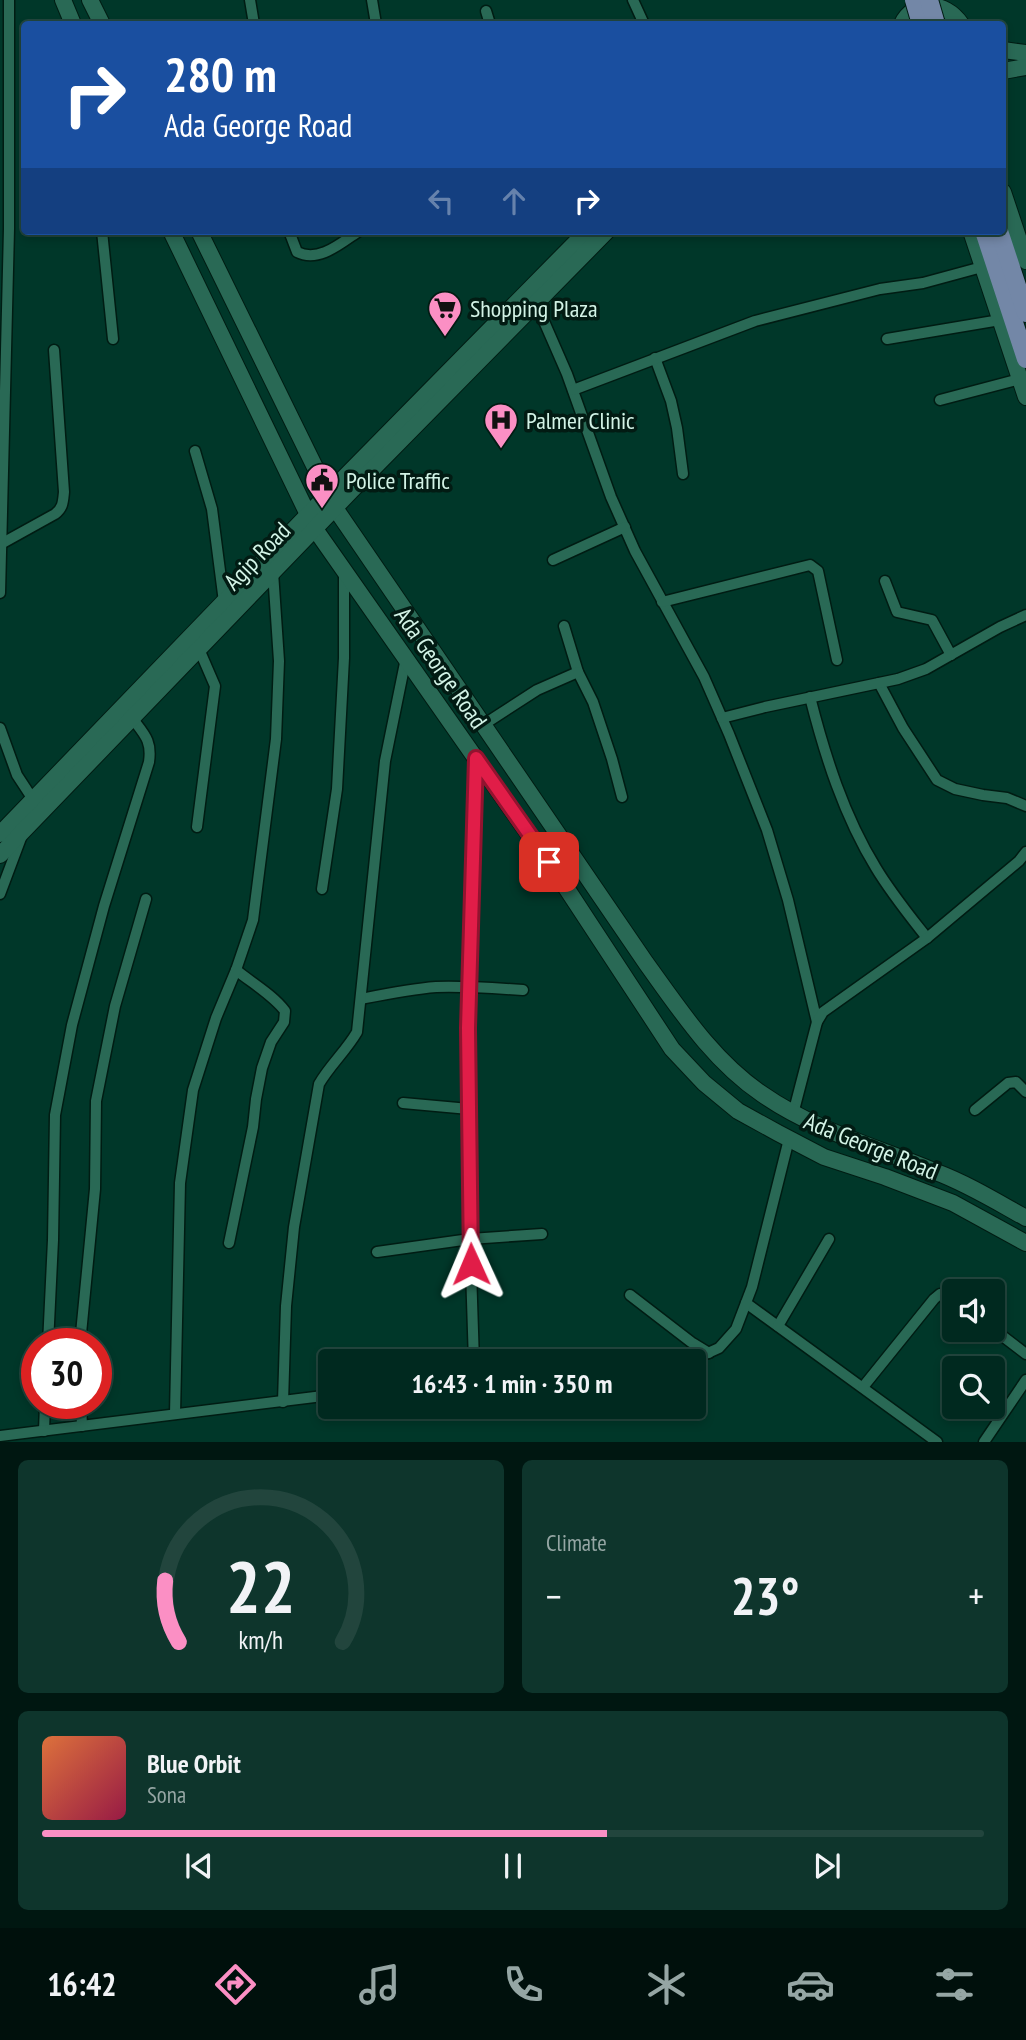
<!DOCTYPE html>
<html lang="en">
<head>
<meta charset="utf-8">
<style>
	body { margin:0; font-family:"PT Sans Narrow",sans-serif; background:#0e352c; color:#f1f3f6; height:100vh; display:flex; flex-direction:column; font-size:26px; white-space:nowrap }
	* { box-sizing:border-box; margin:0 }
	p { font-size:23px; color:#95a6a4 }
	.icon { flex:none; width:38px; height:38px; fill:none; stroke:currentColor; stroke-width:2; stroke-linecap:round; stroke-linejoin:round }
	.map { position:relative; height:1442px; overflow:hidden }
	.panel { display:flex; flex-direction:column; gap:18px; padding:18px; background:#001711; flex:1 }
	.panel>* { flex:none }
	.guide { position:absolute; left:21px; top:21px; width:985px; height:214px; border-radius:7px; box-shadow:0 4px 10px #0003,0 0 0 2px #22453d; background:#1a4fa0; color:#fff; overflow:hidden }
	.fabs { position:absolute; left:942px; top:1279px; display:grid; gap:14px }
	.fabs a { display:grid; place-items:center; width:63px; height:63px; border-radius:7px; background:#00291f; box-shadow:0 4px 10px #0003,0 0 0 2px #22453d; font-size:35px }
	.speed { position:absolute; left:21px; top:1328px; display:flex; gap:14px; font-size:35px; font-weight:700; text-align:center }
	.speed>* { display:grid; place-content:center; width:91px; height:91px; border-radius:50%; background:#00291f; box-shadow:0 4px 10px #0003,0 0 0 2px #22453d; line-height:1 }
	.speed .limit { border:10px solid #d22; background:#fff; color:#111 }
	.pin { position:absolute; display:grid; place-items:center; width:60px; height:60px; color:#fff; margin:-30px; border-radius:14px; box-shadow:0 4px 10px #0006 }
	.me { position:absolute; width:77px; margin:-38px; rotate:359deg; stroke-linejoin:round; filter:drop-shadow(0 0 5px #0008) }
	.turn { display:flex; align-items:center; gap:24px; height:147px; padding:0 28px; font-size:32px }
	.turn .icon { width:91px; height:91px; stroke-width:2.5 }
	.turn b { display:block; font-size:49px; line-height:60px }
	.lanes { display:flex; align-items:center; height:66px; padding:0 28px; background:#0003; justify-content:center; gap:35px; direction:ltr }
	.lanes .off { opacity:.35 }
	.big { font-size:52px; font-weight:700; line-height:1.1 }
	.panel .widget { flex:1; display:flex; flex-direction:column; justify-content:center; gap:10px; min-width:0; padding:0 24px; border-radius:10px; background:#0e352c }
	.panel .dial { align-items:center; gap:0 }
	.dial svg { height:182px; overflow:visible; fill:none; stroke:#22453d; stroke-width:7; stroke-linecap:round; text-anchor:middle }
	.dial text { fill:#f1f3f6; stroke:none }
	.song { display:flex; align-items:center; gap:21px }
	.cover { width:84px; height:84px; border-radius:10px; background:linear-gradient(135deg,hsl(20 70% 55%),hsl(340 70% 35%)) }
	.played { height:7px; border-radius:4px; background:linear-gradient(90deg,#fb8fc4 60%,#22453d 60%) }
	.keys { display:flex; justify-content:space-around; direction:ltr }
	.heat { display:flex; justify-content:space-between; align-items:center; font-size:38px; direction:ltr }
	.panel .tiles { flex:1; display:grid; gap:18px; grid-template-columns:1fr 1fr }
	.widget:last-child { grid-column:span 2 }
	.trip { position:absolute; left:318px; top:1349px; width:388px; height:70px; border-radius:7px; background:#00291f; box-shadow:0 4px 10px #0003,0 0 0 2px #22453d; font-weight:700; line-height:70px; text-align:center }
	.dock { display:flex; height:112px; justify-content:space-around; align-items:center; background:#00100c; color:#95a6a4 }
	.dock .icon { width:49px; height:49px }
	.dock .on { color:#fb8fc4 }
	.dock b { font-size:32px; color:#f1f3f6 }
	.map>svg:first-child { display:block }
</style>
</head>
<body>
<div class="map">
<svg width="1026" height="1442" viewBox="0 0 1026 1442">
	<rect width="100%" height="100%" fill="#003729"/>
	<g fill="none" stroke-linecap="round" stroke-linejoin="round">
		<!-- street casing -->
		<g stroke="#001c13" stroke-width="13">
			<g id="street">
				<polyline points="250,0 254,24"/>
				<polyline points="372,0 376,24"/>
				<polyline points="633,0 644,24"/>
				<polyline points="486,11 490,24"/>
				<polyline points="102,231 113,339"/>
				<path d="M 289,231 L 297,252 C 319,263 341,243 359,231"/>
				<polyline points="536,303 567,374 611,497 635,551 704,677 729,734 767,830 788,900 817,1022"/>
				<polyline points="887,339 1000,320"/>
				<polyline points="655,358 671,401 677,428 683,474"/>
				<polyline points="573,390 755,321 880,289 923,283 982,267"/>
				<polyline points="940,400 1020,379"/>
				<polyline points="195,451 212,509 224,602"/>
				<path d="M 1,544 L 55,514 C 63,508 63,502 64,492 L 54,350"/>
				<polyline points="553,560 625,527"/>
				<polyline points="885,581 897,612 932,620 951,655"/>
				<polyline points="0,593 9,229 9,0"/>
				<polyline points="662,602 810,565 818,571 837,660"/>
				<polyline points="564,626 578,672 593,702 612,759 622,797"/>
				<polyline points="879,683 903,728 937,780 955,789 983,795 1007,798 1026,806"/>
				<path d="M 810,697 C 825,756 844,816 876,868 C 891,893 909,915 927,938"/>
				<polyline points="722,718 765,707 898,679 926,669 1000,627 1026,615"/>
				<polyline points="483,725 537,690 578,672"/>
				<polyline points="0,728 17,775 36,804"/>
				<polyline points="197,827 215,686 199,649"/>
				<polyline points="322,889 337,789 344,658 344,573"/>
				<polyline points="0,894 21,838"/>
				<path d="M 361,999 C 386,994 410,989 436,987 C 465,986 494,988 523,990"/>
				<polyline points="403,1103 469,1109"/>
				<polyline points="975,1110 1008,1083 1016,1082 1026,1092"/>
				<polyline points="793,1114 817,1022 823,1012 927,938 1019,861 1026,852"/>
				<path d="M 229,1243 L 253,1127 L 256,1099 L 262,1068 L 271,1042 L 284,1022 L 285,1011 C 273,995 252,983 236,970"/>
				<polyline points="377,1252 470,1239 542,1234"/>
				<polyline points="630,1295 691,1342 709,1353"/>
				<polyline points="746,1303 937,1442"/>
				<polyline points="778,1326 829,1239"/>
				<polyline points="992,1328 1026,1354"/>
				<path d="M 48,1344 L 53,1240 L 55,1115 L 72,1025 L 104,906 L 149,762 C 152,741 145,735 132,718"/>
				<polyline points="80,1344 95,1189 96,1101 115,1006 146,899"/>
				<polyline points="474,1362 470,1239 468,1028 476,759"/>
				<polyline points="508,1362 569,1354 675,1358 699,1357 719,1348 736,1329 752,1287 789,1139"/>
				<polyline points="863,1387 934,1299 940,1294 949,1296 954,1299"/>
				<path d="M 283,1402 L 286,1306 L 294,1227 L 319,1084 C 330,1065 346,1051 357,1032 L 385,761 L 406,658"/>
				<polyline points="81,1404 82,1426"/>
				<polyline points="175,1414 180,1183 193,1090 216,1018 236,970 253,920 276,739 279,661 273,572"/>
				<polyline points="44,1431 45,1404"/>
				<polyline points="0,1436 331,1395"/>
				<polyline points="984,1442 1026,1380"/>
			</g>
		</g>
		<!-- secondary casing -->
		<g stroke="#001c13" stroke-width="18">
			<g id="secondary">
				<polyline points="63,0 73,24"/>
				<polyline points="90,0 102,24"/>
				<path d="M 902,24 C 913,0 945,0 961,24"/>
				<polyline points="1003,50 1026,53"/>
				<polyline points="1003,71 1026,67"/>
				<polyline points="1003,192 1026,261"/>
				<polyline points="171,231 315,529 563,883 672,1049 704,1083 738,1111 778,1133 824,1157 885,1177 953,1203 1026,1243"/>
				<path d="M 199,231 L 335,508 L 646,963 C 680,1010 713,1061 762,1094 C 815,1131 877,1147 936,1172 C 968,1184 997,1202 1026,1218"/>
				<polyline points="971,231 1026,397"/>
				<polyline points="0,834 328,494 587,231"/>
				<polyline points="0,855 351,491 607,231"/>
			</g>
		</g>
		<!-- primary casing -->
		<g stroke="#001c13" stroke-width="20">
			<g id="primary">
				<polyline points="984,231 1026,359"/>
				<polyline points="999,231 1026,313"/>
			</g>
		</g>
		<!-- street -->
		<use href="#street" stroke="#296955" stroke-width="10"/>
		<!-- secondary -->
		<use href="#secondary" stroke="#296955" stroke-width="16"/>
		<!-- primary -->
		<use href="#primary" stroke="#7387a7" stroke-width="18"/>
		<!-- primary-bridge casing -->
		<g stroke="#001c13" stroke-width="20" stroke-linecap="butt">
			<g id="primary-bridge">
				<polyline points="914,0 921,24"/>
				<polyline points="929,0 936,24"/>
			</g>
		</g>
		<!-- primary-bridge -->
		<use href="#primary-bridge" stroke="#7387a7" stroke-width="18"/>
	</g>
	<g fill="none" stroke-linecap="round" stroke-linejoin="round">
		<!-- route casing -->
		<g stroke="#92132f" stroke-width="18">
			<polyline id="route" points="471,1264 468,1028 476,758 549,862"/>
		</g>
		<!-- route -->
		<use href="#route" stroke="#e11d48" stroke-width="12"/>
	</g>
	<!-- icons -->
	<defs>
		<g id="supermarket-pin" transform="scale(1.75)"><path d="M0 17L-7.5 6A9.5 9.5 0 1 1 7.5 6Z" fill="#fb8fc4" stroke="#021b13"/><path d="M-6-5.5h2.5l.6 2H6L4.5 2H-2.5L-4.4-4H-6ZM-1.5 3.2a1.3 1.3 0 1 0 .1 0ZM3 3.2a1.3 1.3 0 1 0 .1 0Z" fill="#111"/></g>
		<g id="hospital-pin" transform="scale(1.75)"><path d="M0 17L-7.5 6A9.5 9.5 0 1 1 7.5 6Z" fill="#fb8fc4" stroke="#021b13"/><path d="M-5-5h3v3.5h4V-5h3V5h-3V1.5h-4V5h-3Z" fill="#111"/></g>
		<g id="civic-pin" transform="scale(1.75)"><path d="M0 17L-7.5 6A9.5 9.5 0 1 1 7.5 6Z" fill="#fb8fc4" stroke="#021b13"/><path d="M-.6-6.5H3V-4.5H.6V-3L4-1V1h2V6H-6V1h2V-1L-.6-3ZM-1.2 2.5V6h2.4V2.5Z" fill="#111"/></g>
	</defs>
	<g fill-rule="evenodd">
		<use href="#supermarket-pin" x="445" y="308"/>
		<use href="#hospital-pin" x="501" y="420"/>
		<use href="#civic-pin" x="322" y="480"/>
	</g>
	<g text-anchor="middle" dominant-baseline="central" stroke-width="7" stroke-linejoin="round" paint-order="stroke">
		<!-- poi labels -->
		<g font-size="24" fill="#d3f3e6" stroke="#021b13" text-anchor="start">
			<text x="470" y="308">Shopping Plaza</text>
			<text x="526" y="420">Palmer Clinic</text>
			<text x="346" y="480">Police Traffic</text>
		</g>
		<!-- street labels -->
		<g font-size="24" fill="#d3f3e6" stroke="#021b13">
			<text transform="translate(257 556) rotate(-46)">Agip Road</text>
			<text transform="translate(441 668) rotate(55)">Ada George Road</text>
			<text transform="translate(871 1146) rotate(22)">Ada George Road</text>
		</g>
	</g>
</svg>
<div class="fabs">
<a><svg class="icon" aria-label="sound" viewBox="0 0 24 24"><path d="M4 9h4l5-4v14l-5-4H4zM17 9q2 3 0 6"/></svg></a>
<a><svg class="icon" aria-label="search" viewBox="0 0 24 24"><circle cx="10" cy="10" r="6"/><path d="M15 15l6 6"/></svg></a>
</div>
<div class="speed"><div class="limit">30</div></div>
<div class="pin" style="left:549px;top:862px;background:#d93025"><svg class="icon" aria-label="arrive" viewBox="0 0 24 24"><path d="M6 21V4h12l-3 4 3 4H6"/></svg></div>
<svg class="me" style="left:471px;top:1264px" viewBox="-20 -20 40 40"><path d="M0-17L14 15 0 8-14 15z" fill="#e11d48" stroke="#fff" stroke-width="4"/></svg>
<div class="trip">16:43 · 1 min · 350 m</div>
<div class="guide">
<div class="turn"><svg class="icon" aria-label="right" viewBox="0 0 24 24"><path d="M7 20v-9h11M14 6l5 5-5 5"/></svg><div><b>280 m</b>Ada George Road</div></div>
<div class="lanes"><svg class="icon off" aria-label="left" viewBox="0 0 24 24"><path d="M17 20v-9H6M10 6l-5 5 5 5"/></svg><svg class="icon off" aria-label="ahead" viewBox="0 0 24 24"><path d="M12 20V5M6 11l6-6 6 6"/></svg><svg class="icon" aria-label="right" viewBox="0 0 24 24"><path d="M7 20v-9h11M14 6l5 5-5 5"/></svg></div>
</div>
</div>
<section class="panel">
<div class="tiles">
<div class="widget dial"><svg viewBox="0 0 100 80">
<path d="M14 69A42 42 0 1 1 86 69"/>
<path d="M14 69A42 42 0 0 1 8 42" stroke="#fb8fc4"/>
<text x="50" y="56" font-size="32" font-weight="700">22</text>
<text x="50" y="72" font-size="11">km/h</text>
</svg></div>
<div class="widget"><p>Climate</p>
<div class="heat"><a>−</a><b class="big">23°</b><a>+</a></div>
</div>
<div class="widget">
<div class="song"><i class="cover"></i><div><b>Blue Orbit</b><p>Sona</p></div></div>
<div class="played"></div>
<div class="keys"><svg class="icon" aria-label="previous" viewBox="0 0 24 24"><path d="M18 5L8 12l10 7zM5 5v14"/></svg><svg class="icon" aria-label="pause" viewBox="0 0 24 24"><path d="M8 5v14M16 5v14"/></svg><svg class="icon" aria-label="next" viewBox="0 0 24 24"><path d="M6 5l10 7-10 7zM19 5v14"/></svg></div>
</div>
</div>
</section>
<nav class="dock">
<b>16:42</b>
<svg class="icon on" aria-label="directions" viewBox="0 0 24 24"><path d="M12 3l9 9-9 9-9-9zM9 14v-3h6M13 9l2 2-2 2"/></svg>
<svg class="icon" aria-label="music" viewBox="0 0 24 24"><path d="M9 18V5l10-2v13"/><circle cx="6" cy="18" r="3"/><circle cx="16" cy="16" r="3"/></svg>
<svg class="icon" aria-label="phone" viewBox="0 0 24 24"><path d="M5 4h4l2 5-3 2q2 4 5 5l2-3 5 2v4C11 20 4 13 5 4z"/></svg>
<svg class="icon" aria-label="climate" viewBox="0 0 24 24"><path d="M12 3v18M4 7l16 10M4 17L20 7"/></svg>
<svg class="icon" aria-label="car" viewBox="0 0 24 24"><path d="M5 17H2v-5l4-1 3-4h7l3 4 3 1v5h-3M9 17h6M6 11h13"/><circle cx="7" cy="17" r="2"/><circle cx="17" cy="17" r="2"/></svg>
<svg class="icon" aria-label="filters" viewBox="0 0 24 24"><path d="M4 7h16M4 17h16"/><circle cx="9" cy="7" r="2"/><circle cx="15" cy="17" r="2"/></svg>
</nav>
</body>
</html>
